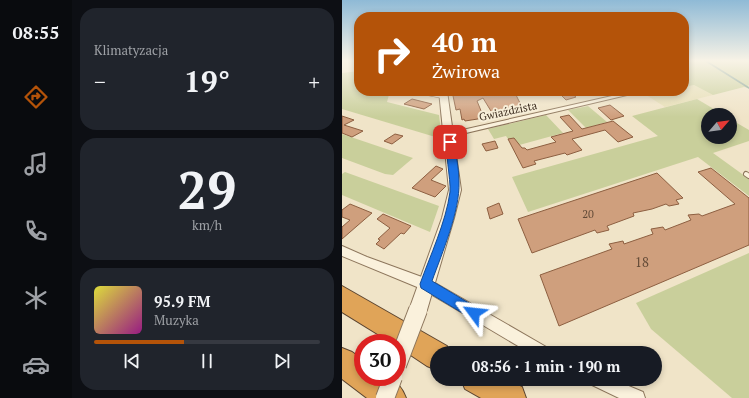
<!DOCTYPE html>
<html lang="pl">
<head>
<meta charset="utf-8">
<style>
	body { margin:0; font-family:"PT Serif",serif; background:#20242c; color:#f1f3f6; height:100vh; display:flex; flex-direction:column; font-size:15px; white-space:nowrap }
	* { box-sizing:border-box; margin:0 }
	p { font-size:13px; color:#9ea1a6 }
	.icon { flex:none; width:22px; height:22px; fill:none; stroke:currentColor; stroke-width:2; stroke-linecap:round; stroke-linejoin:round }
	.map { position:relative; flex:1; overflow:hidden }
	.panel { display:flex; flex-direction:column; gap:8px; padding:8px; background:#0d0f14; width:270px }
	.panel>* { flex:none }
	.hud { position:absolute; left:12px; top:12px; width:335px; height:84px; border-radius:16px; box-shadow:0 2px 6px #0003; background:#b45309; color:#fff; overflow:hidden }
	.needle { width:26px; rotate:62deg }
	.controls { position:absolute; left:359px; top:108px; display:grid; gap:8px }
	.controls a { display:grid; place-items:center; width:36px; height:36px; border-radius:50%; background:#171b24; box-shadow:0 2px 6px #0003; font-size:20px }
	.speed { position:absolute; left:12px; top:334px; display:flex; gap:8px; font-size:20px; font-weight:700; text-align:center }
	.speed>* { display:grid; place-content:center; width:52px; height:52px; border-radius:50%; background:#171b24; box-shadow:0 2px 6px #0003; line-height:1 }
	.speed .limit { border:6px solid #d22; background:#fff; color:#111 }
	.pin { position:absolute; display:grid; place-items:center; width:34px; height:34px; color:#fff; margin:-17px; border-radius:8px; box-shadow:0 2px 6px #0006 }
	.me { position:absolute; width:44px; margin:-22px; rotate:300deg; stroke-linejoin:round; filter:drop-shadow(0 0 3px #0008) }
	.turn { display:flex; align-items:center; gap:14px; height:84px; padding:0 12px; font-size:18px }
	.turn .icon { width:52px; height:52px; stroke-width:2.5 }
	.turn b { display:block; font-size:28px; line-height:34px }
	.big { font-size:30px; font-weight:700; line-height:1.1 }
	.panel .widget { flex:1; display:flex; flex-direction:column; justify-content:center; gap:6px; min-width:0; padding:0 14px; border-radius:16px; background:#20242c }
	.panel .dial { align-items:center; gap:0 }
	.dial b { font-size:52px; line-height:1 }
	.song { display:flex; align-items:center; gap:12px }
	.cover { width:48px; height:48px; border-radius:6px; background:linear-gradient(135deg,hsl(60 70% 55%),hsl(310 70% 35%)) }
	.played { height:4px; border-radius:2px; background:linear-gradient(90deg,#b45309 40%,#363941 40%) }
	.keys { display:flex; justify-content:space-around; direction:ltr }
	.heat { display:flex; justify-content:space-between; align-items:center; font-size:22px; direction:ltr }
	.trip { position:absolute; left:88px; top:346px; width:232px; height:40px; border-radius:20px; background:#171b24; box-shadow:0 2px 6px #0003; font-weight:700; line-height:40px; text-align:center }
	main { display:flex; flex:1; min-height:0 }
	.tab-bar { display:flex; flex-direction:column; width:72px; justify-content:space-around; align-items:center; background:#090b0e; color:#9ea1a6 }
	.tab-bar .icon { width:28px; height:28px }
	.tab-bar .on { color:#b45309 }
	.tab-bar b { font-size:18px; color:#f1f3f6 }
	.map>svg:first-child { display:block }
</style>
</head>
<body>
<main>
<nav class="tab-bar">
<b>08:55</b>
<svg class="icon on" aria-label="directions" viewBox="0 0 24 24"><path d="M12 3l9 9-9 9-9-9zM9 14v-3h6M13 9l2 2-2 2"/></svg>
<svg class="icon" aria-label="music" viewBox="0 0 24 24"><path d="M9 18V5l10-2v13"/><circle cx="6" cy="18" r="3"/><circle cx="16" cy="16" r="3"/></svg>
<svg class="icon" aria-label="phone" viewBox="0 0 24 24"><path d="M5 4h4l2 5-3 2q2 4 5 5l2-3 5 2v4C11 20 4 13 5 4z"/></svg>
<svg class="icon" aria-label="climate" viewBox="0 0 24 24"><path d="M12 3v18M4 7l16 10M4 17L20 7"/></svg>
<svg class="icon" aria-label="car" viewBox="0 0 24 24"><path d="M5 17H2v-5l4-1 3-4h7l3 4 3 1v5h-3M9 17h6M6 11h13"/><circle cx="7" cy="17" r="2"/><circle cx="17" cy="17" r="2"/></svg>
</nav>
<section class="panel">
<div class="widget"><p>Klimatyzacja</p>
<div class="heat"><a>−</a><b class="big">19°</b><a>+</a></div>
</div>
<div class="widget dial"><b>29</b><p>km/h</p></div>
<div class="widget">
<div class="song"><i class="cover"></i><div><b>95.9 FM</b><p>Muzyka</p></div></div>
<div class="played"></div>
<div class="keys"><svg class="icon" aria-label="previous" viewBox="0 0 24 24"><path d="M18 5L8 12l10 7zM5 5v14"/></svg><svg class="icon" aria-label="pause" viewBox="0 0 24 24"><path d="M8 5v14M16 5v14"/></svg><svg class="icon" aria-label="next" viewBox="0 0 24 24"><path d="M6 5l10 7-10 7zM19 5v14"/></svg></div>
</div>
</section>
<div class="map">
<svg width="407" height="398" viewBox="0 0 407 398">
	<rect width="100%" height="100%" fill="#f0e4c8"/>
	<!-- farmland -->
	<polygon fill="#e6deb5" points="352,85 371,95 323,107 301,93 311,91 342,91 342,87"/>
	<!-- green -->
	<g fill="#c9cf9b">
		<polygon points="342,61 407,61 407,85 406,86 407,88 402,87 371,95 352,85 342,87"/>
		<polygon points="17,71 17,91 48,91 45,102 97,115 100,139 0,109 0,73"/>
		<polygon points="355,99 382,115 366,115 366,137 388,137 388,119 407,130 407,141 371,153 407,179 407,196 356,157 186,212 170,177 316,136 290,116"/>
		<polygon points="246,106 265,122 244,128 226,110"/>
		<polygon points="204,115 221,133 170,147 172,140 173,139 172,138 166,139 164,136 152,139 146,129"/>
		<polygon points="0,134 71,158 51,175 43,174 0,158"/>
		<polygon points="3,172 97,206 88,232 0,195 0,174"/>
		<polygon points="407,253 407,398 390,398 309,329 294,303"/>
	</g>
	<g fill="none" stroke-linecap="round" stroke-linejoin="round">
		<!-- stream -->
		<polyline stroke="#6f938a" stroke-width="1.5" points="364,61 407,88"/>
	</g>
	<!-- building -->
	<g fill="#cf9f7d" stroke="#8d5f41">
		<polygon points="110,91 172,91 182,111 152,116 141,98 135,101 142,118 123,121 122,119 120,120 118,109 114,110"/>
		<polygon points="215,91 227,91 234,97 224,100"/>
		<polygon points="70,99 90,104 82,109 62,104"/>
		<polygon points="268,105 282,116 269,120 256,108"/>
		<polygon points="227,115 240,129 271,121 291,137 276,142 263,130 230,139 240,150 225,155 223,153 192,161 194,164 181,168 166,139 172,138 180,148 183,148 185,150 214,142 209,137 231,131 218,117"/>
		<polygon points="0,116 12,120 2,125 21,131 10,137 0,133"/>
		<polygon points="53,134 61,136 50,144 42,141"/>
		<polygon points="153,141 156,148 144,151 140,144"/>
		<polygon points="94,166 101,169 89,180 104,186 93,197 70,188"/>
		<polygon points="369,168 407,198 407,245 217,326 198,275 270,249 267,244 281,241 282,244 311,234 309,229 321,227 323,230 349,220 346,215 357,214 360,216 393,204 356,172"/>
		<polygon points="315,173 341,198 334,200 337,204 327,206 324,204 310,209 291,213 292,216 265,226 267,230 255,233 253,230 190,253 176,219"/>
		<polygon points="157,203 161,214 148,219 145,208"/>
		<polygon points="8,204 30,213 0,239 0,227 8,220 0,217 0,210"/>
		<polygon points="41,214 69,226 62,234 59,233 42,249 34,244 38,240 36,239 48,228 35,219"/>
	</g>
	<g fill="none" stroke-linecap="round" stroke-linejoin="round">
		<!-- service-far1 casing -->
		<g stroke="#8d765c" stroke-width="3.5">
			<polyline id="service-far1" points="70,91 101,97"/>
		</g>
		<!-- service casing -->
		<g stroke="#8d765c" stroke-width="6">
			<polyline id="service" points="404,174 407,176"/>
		</g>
		<!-- minor casing -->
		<g stroke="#8d765c" stroke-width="2">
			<g id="minor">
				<polygon points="292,91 302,91 107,137 104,135 107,133"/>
				<polygon points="0,246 25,257 88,280 206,348 208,353 188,353 80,289 0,256"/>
				<polygon points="245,379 270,379 301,392 303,398 277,398 248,384"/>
			</g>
		</g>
		<!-- tertiary casing -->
		<g stroke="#8d765c" stroke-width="2">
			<polygon id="tertiary" points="97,91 105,91 119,190 112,218 85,310 82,316 76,319 70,316 67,310 100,218 107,190"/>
		</g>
		<!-- motorway casing -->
		<g stroke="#5b4430" stroke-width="2">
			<g id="motorway">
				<polygon points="0,286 105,346 107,353 95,353 95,370 85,366 55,346 55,343 50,343 0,312"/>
				<path d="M 0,348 L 10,352 L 21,360 L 21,377 C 43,377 55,375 64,398 L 25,398 L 0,379 Z"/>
				<polygon points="119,379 163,379 180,387 184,398 139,398 123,389"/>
			</g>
		</g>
		<!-- service-far1 -->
		<use href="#service-far1" stroke="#faf1dc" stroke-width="2.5"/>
		<!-- service -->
		<use href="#service" stroke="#faf1dc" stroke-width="4"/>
		<!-- minor -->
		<use href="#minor" fill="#faf1dc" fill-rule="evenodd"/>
		<!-- tertiary -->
		<use href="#tertiary" fill="#faf1dc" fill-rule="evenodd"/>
		<!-- motorway -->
		<use href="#motorway" fill="#e0a458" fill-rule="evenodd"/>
		<!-- tertiary-bridge casing -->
		<g stroke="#8d765c" stroke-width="20" stroke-linecap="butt">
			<g id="tertiary-bridge">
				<polyline points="55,365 76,310"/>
				<polyline points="43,398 51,377"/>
			</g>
		</g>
		<!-- tertiary-bridge -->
		<use href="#tertiary-bridge" stroke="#faf1dc" stroke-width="18"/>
	</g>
	<!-- sky -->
	<linearGradient id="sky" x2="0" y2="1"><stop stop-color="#8fbad6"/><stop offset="0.52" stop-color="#f8f3e6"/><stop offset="1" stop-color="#f8f3e6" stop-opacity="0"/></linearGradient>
	<rect width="407" height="117" fill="url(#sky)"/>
	<!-- route -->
	<path fill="#1a73e8" stroke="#114b97" d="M 106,140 L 111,140 L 112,142 C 114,155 117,169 117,182 C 118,211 100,253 90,281 L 137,309 L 139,313 L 137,318 L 132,320 L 79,288 L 78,284 C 88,256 104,222 108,192 C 109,178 102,150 106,140 Z"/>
	<g text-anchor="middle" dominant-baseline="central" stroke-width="4" stroke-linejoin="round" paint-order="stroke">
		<!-- far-street labels -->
		<g font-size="11" fill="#3d2e20" stroke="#f7eed8">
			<text transform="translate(166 111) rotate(-12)">Gwiaździsta</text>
		</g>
		<!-- number labels -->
		<g font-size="11" fill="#624a37">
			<text x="246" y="214">20</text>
		</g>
		<!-- near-number labels -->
		<g font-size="13" fill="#624a37">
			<text x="300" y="262">18</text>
		</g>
	</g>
</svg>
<div class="controls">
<a><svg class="needle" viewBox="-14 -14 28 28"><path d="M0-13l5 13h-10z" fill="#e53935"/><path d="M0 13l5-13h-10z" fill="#9ea1a6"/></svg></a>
</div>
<div class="speed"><div class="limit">30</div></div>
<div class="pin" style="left:108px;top:142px;background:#d93025"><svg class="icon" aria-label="arrive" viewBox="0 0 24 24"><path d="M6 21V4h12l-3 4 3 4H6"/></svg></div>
<svg class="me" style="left:132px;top:313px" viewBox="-20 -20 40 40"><path d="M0-17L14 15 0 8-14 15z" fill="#1a73e8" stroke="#fff" stroke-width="4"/></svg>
<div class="trip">08:56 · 1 min · 190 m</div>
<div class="hud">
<div class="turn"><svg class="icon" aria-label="right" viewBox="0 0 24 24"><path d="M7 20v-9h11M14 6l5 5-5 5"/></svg><div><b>40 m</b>Żwirowa</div></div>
</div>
</div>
</main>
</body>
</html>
